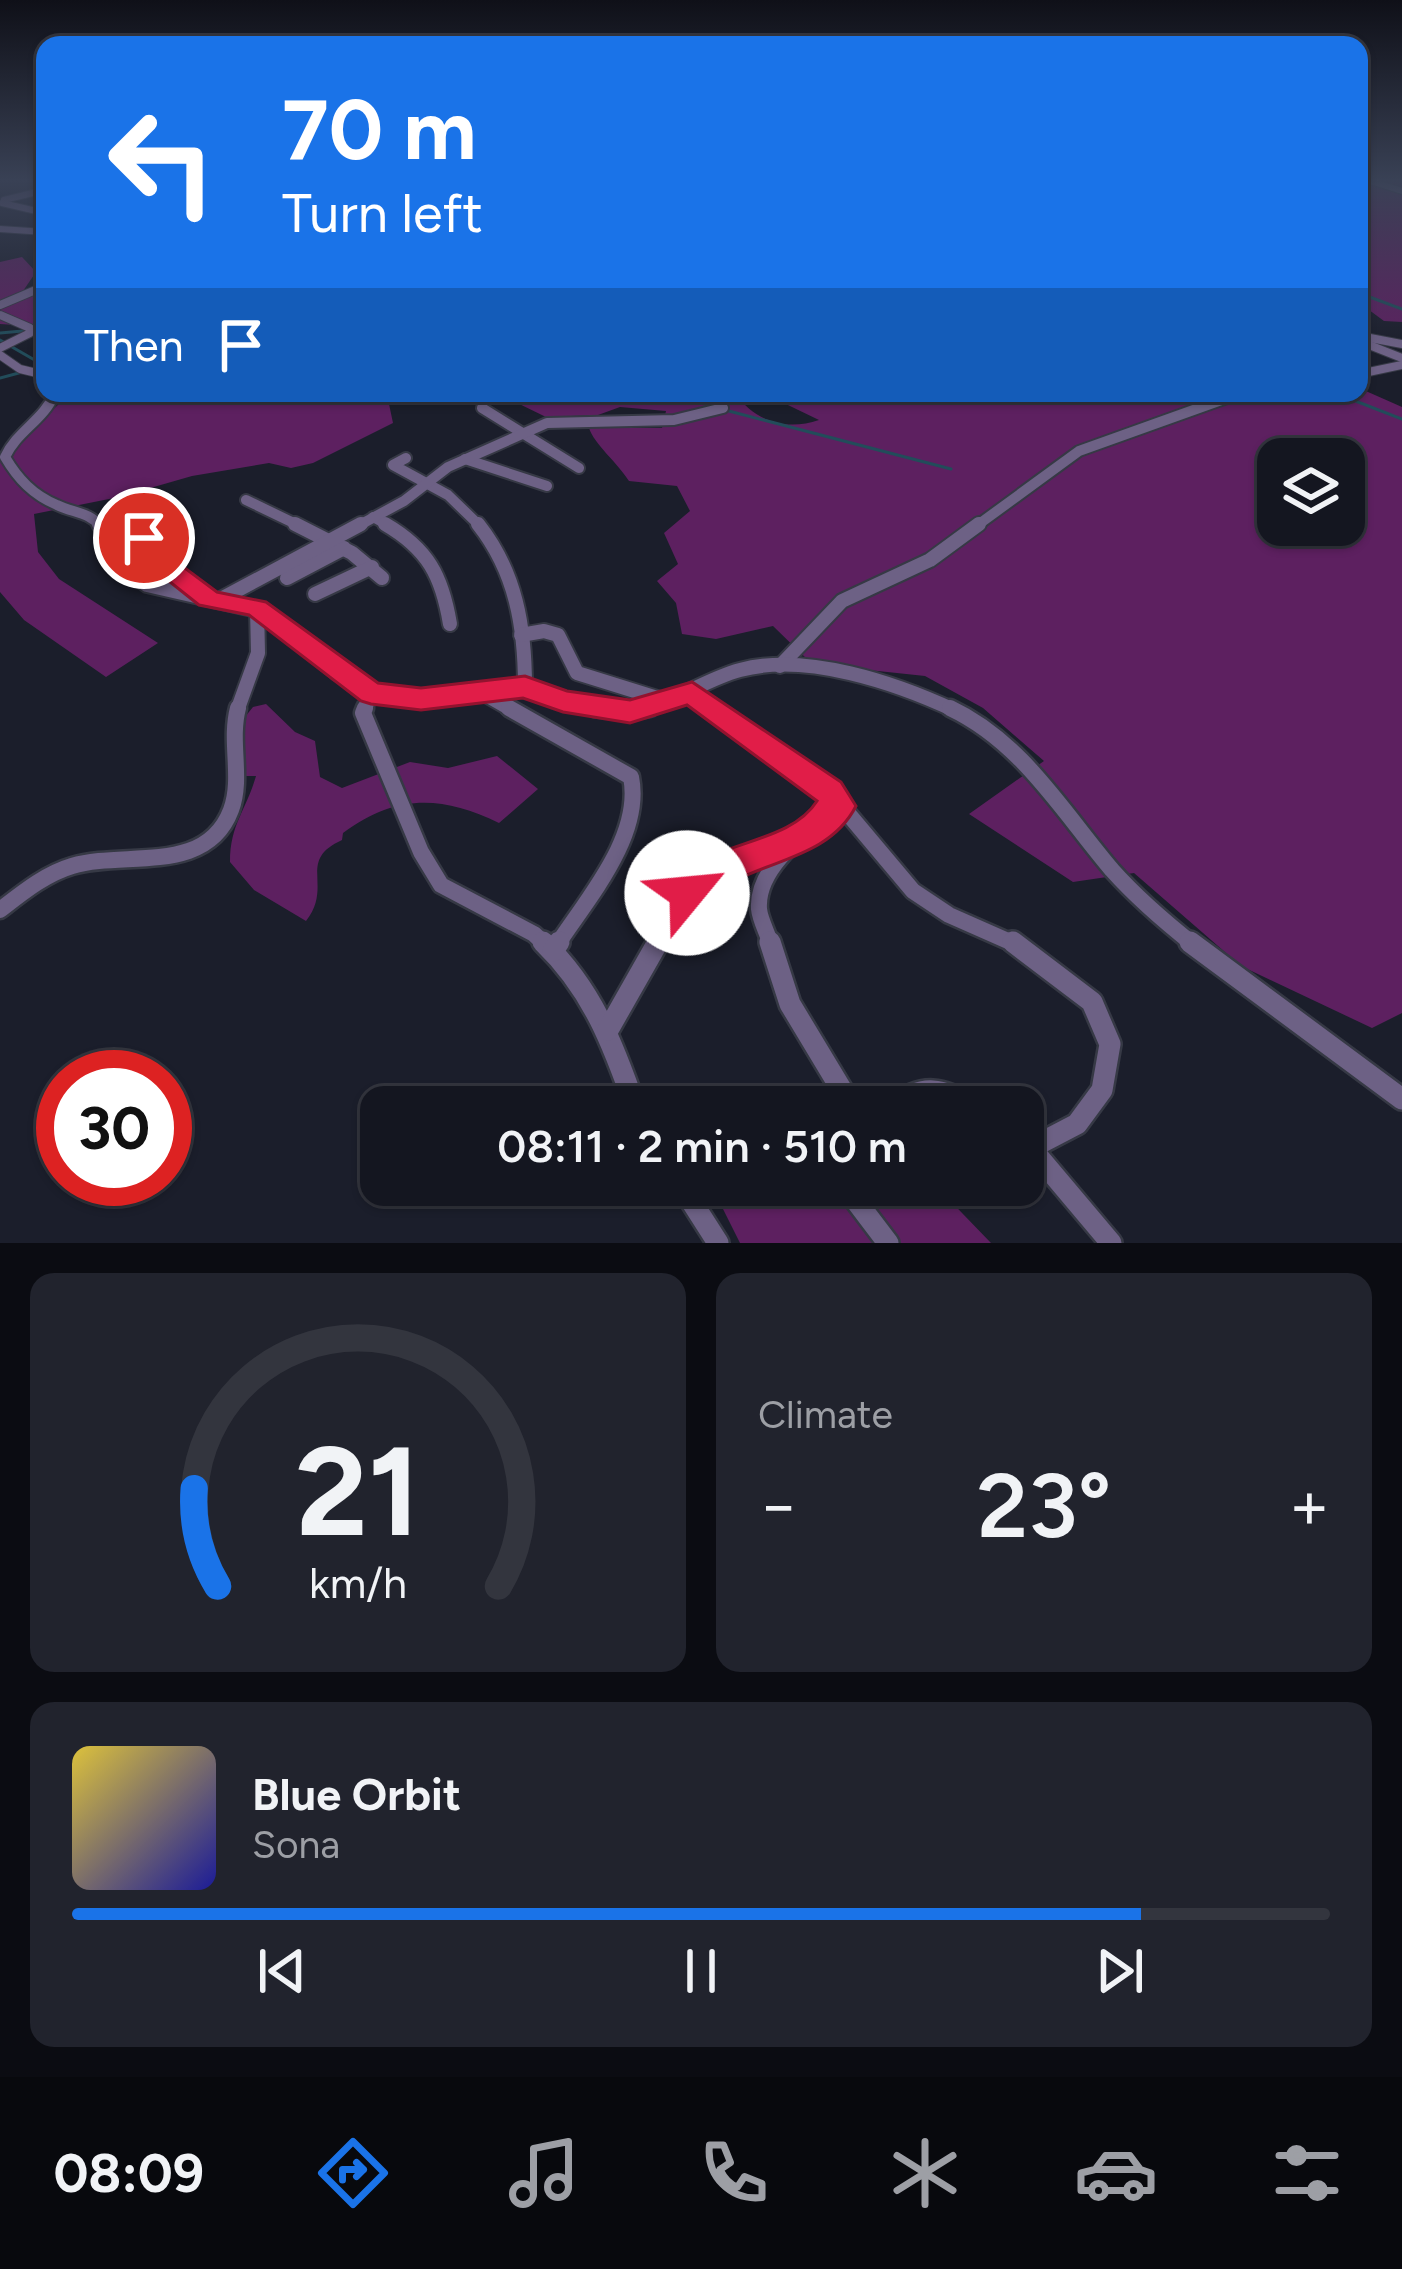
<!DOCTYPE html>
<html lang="en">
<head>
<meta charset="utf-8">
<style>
	body { margin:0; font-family:Figtree,sans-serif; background:#21232d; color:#f1f3f6; height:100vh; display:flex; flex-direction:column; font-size:45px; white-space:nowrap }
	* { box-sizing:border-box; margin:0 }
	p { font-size:39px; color:#9d9fa5 }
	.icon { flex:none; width:66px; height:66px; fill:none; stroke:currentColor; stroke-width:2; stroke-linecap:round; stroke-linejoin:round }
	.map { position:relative; height:1243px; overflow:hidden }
	.details { display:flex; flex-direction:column; gap:30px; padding:30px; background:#0b0c12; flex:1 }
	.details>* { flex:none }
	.hud { position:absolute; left:36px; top:36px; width:1332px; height:366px; border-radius:24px; box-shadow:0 3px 9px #0004,0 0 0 3px #33353e; background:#1a73e8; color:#fff; overflow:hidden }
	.fabs { position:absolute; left:1257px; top:438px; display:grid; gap:24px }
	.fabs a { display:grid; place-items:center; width:108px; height:108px; border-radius:24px; background:#141620; box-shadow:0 3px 9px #0004,0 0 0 3px #33353e; font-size:60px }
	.speed { position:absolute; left:36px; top:1050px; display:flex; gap:24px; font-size:60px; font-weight:700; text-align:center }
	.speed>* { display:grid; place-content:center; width:156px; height:156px; border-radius:50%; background:#141620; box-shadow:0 3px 9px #0004,0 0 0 3px #33353e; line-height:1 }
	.speed .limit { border:18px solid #d22; background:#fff; color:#111 }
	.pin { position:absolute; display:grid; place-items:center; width:102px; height:102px; color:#fff; margin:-51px; border:6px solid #fff; border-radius:50%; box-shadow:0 3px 12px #0007 }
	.me { position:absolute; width:132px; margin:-66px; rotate:62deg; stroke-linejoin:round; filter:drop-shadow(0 0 9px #0008) }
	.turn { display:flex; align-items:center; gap:42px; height:252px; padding:0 48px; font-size:54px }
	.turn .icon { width:156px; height:156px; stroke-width:2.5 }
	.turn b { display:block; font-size:84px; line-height:102px }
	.then { display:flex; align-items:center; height:114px; padding:0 48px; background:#0003; gap:24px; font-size:45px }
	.big { font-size:90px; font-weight:600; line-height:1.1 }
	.details .card { flex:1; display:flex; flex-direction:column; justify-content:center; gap:18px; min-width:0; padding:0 42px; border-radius:24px; background:#21232d }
	.details .dial { align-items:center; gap:0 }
	.dial svg { height:312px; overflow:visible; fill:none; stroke:#33353e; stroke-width:7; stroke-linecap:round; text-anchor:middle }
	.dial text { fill:#f1f3f6; stroke:none }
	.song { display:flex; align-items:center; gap:36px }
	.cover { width:144px; height:144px; border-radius:18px; background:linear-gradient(135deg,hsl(50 70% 55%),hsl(240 70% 35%)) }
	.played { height:12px; border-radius:6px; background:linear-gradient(90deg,#1a73e8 85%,#33353e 85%) }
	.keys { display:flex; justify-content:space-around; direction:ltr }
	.heat { display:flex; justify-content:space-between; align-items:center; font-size:66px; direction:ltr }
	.details .tiles { flex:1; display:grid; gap:30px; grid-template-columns:1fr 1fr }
	.card:last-child { grid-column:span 2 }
	.trip { position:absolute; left:360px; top:1086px; width:684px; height:120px; border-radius:24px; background:#141620; box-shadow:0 3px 9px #0004,0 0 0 3px #33353e; font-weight:600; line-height:120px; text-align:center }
	.tab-bar { display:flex; height:192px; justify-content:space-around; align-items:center; background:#08090d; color:#9d9fa5 }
	.tab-bar .icon { width:84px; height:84px }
	.tab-bar .current { color:#1a73e8 }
	.tab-bar b { font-size:54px; color:#f1f3f6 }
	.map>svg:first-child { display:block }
</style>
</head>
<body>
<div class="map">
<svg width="1402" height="1243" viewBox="0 0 1402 1243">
	<rect width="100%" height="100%" fill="#1b1e2b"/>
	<!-- green -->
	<g fill="#5d2060" fill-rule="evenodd">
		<polygon points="1359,179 1402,179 1402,322 1384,321 1365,307 1373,297 1359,294"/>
		<polygon points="22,257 36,272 23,291 45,284 45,327 0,324 0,262"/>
		<path d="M 1359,388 L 1402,407 L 1402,1013 L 1372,1028 L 1241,966 L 1134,873 L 1073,882 L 969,814 L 1044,761 L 983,708 L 925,676 L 812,664 L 773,626 L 716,639 L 682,634 L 676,603 L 657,581 L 678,564 L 664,533 L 690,511 L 677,486 L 629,481 C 617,462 594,444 589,428 L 662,428 L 666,411 L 620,407 L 598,415 L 546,417 L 507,398 L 514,393 L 746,393 L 736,395 C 757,422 787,431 819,420 L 763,393 L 1359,393 ZM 1278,459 L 1344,459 L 1344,525 L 1278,525 Z"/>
		<polygon points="62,393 434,393 389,404 393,423 313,463 291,468 269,463 192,476 119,497 34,514 38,552 59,579 158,643 106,677 24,620 0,592 0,461 11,457 12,447 60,403"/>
		<path d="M 266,704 L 295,732 L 315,741 L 320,777 L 342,788 L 410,762 L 448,768 L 497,756 L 538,789 L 499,823 C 441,795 396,794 343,833 L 342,840 C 296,861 334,885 306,921 L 254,890 L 230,862 C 230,824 246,811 256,776 L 241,776 L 240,723 L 253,707 Z"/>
		<path d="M 847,1185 L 935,1185 L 991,1243 L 740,1243 L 719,1201 C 775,1210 796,1209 847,1185 Z"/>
	</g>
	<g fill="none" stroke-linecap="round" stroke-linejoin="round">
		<!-- stream -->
		<g stroke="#224c5a" stroke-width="3">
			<polyline points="1359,293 1402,309"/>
			<polyline points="0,333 45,329"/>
			<polyline points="0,340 45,366"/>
			<polyline points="0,378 41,367"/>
			<polyline points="671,393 714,407"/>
			<polyline points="1335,393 1402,419"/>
			<polyline points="725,410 951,469"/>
		</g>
		<!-- minor-far5 casing -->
		<g stroke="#363945" stroke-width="8">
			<g id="minor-far5">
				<polyline points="1364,179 1402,191"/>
				<polyline points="4,200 45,190"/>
				<polyline points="2,203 45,213"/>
				<polyline points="0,229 45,232"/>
			</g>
		</g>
		<!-- minor-far4 casing -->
		<g stroke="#363945" stroke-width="10">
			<g id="minor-far4">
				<polyline points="0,305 45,286"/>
				<polyline points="0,315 30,328 30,333 0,348"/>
				<polyline points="1370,338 1402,344"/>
				<polyline points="1359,341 1402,358"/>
				<polyline points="0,355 20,369 45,375"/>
				<polyline points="1359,374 1402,365"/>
			</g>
		</g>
		<!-- minor-far3 casing -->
		<g stroke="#363945" stroke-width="14">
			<g id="minor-far3">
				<path d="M 55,393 C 44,420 17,431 5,457 C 18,479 33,495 57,505 C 73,513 90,512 101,527"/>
				<polyline points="482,408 579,468"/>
				<polyline points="406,458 393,465 448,495 481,527"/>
				<polyline points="465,459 547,486"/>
				<polyline points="246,500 302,527"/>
				<polyline points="373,517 391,527"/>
				<polyline points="356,527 404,501 448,467 547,423 674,420 723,408 715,393"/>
				<polyline points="975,527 1079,451 1241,393"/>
			</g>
		</g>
		<!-- minor-far2 casing -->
		<g stroke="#363945" stroke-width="18">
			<g id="minor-far2">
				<polyline points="99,524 125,569 147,585 261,611 337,673 370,692 405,698 524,687 608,711"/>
				<polyline points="295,524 352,553 382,578"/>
				<path d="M 385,524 C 428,549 442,576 450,624"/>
				<path d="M 478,524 C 516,572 525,627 525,687"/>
				<polyline points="129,527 204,596"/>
				<polyline points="287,578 344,548"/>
				<polyline points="315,594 372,567"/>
				<polyline points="221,599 361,524"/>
				<polyline points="521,635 544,631 558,635 577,673 670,702"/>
				<polyline points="780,666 842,601 930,560 979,524"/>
				<polyline points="479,691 514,711"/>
				<polyline points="692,693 717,711"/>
				<polyline points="237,711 258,653 257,608"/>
				<polyline points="364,711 371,693"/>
				<path d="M 636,711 C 673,704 703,680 740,670 C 806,652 896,683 956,711"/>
			</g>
		</g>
		<!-- minor-far1 casing -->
		<g stroke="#363945" stroke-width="21">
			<g id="minor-far1">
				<polyline points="365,708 363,713 421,852 441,885 534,934 546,945"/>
				<path d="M 509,708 L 631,777 C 643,836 587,899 557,945"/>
				<polyline points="594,708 629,712 650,708"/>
				<polyline points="713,708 829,791 913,891 949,915 1017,945"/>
				<path d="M 950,708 C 1022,742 1062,811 1112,870 C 1137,898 1165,922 1194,945"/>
				<path d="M 0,910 C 22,893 45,874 72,866 C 125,850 206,876 231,810 C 243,778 229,742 238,708"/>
				<path d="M 657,945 C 700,870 705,877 785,848"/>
				<path d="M 771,945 C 768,934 760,920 759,909 C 756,865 810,830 839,806"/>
			</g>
		</g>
		<!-- minor casing -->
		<g stroke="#363945" stroke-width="26">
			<g id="minor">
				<path d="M 543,942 C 592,989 613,1044 635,1107"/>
				<polyline points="770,942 790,1004 852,1107"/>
				<polyline points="1013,942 1092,1002 1110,1044 1102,1090 1077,1124 1031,1148 1023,1143"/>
				<polyline points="1190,942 1402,1099"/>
				<polyline points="553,951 559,942"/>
				<polyline points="608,1030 658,942"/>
				<path d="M 894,1107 C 921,1083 944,1088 973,1107"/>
				<polyline points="1031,1148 1111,1243"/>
				<polyline points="681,1185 718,1243"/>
				<polyline points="844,1185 888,1243"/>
			</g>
		</g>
		<!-- minor-far5 -->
		<use href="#minor-far5" stroke="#6d6185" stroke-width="6"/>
		<!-- minor-far4 -->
		<use href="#minor-far4" stroke="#6d6185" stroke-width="8"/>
		<!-- minor-far3 -->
		<use href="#minor-far3" stroke="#6d6185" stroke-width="10"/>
		<!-- minor-far2 -->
		<use href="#minor-far2" stroke="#6d6185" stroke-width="14"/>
		<!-- minor-far1 -->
		<use href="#minor-far1" stroke="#6d6185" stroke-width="16"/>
		<!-- minor -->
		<use href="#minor" stroke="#6d6185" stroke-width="21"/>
	</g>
	<!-- sky -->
	<linearGradient id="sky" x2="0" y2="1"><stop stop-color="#0f1018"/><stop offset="0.51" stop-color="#394155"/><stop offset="1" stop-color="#394155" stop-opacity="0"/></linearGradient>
	<rect width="1402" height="353" fill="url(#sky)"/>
	<!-- route -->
	<path fill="#e11d48" stroke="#92132f" stroke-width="3" d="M 144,530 L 153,532 L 178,563 L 217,592 L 266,602 L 378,683 L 421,688 L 525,676 L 567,691 L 630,700 L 692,682 L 841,782 L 856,806 C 832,853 778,859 736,880 C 719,889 705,903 687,910 L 674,905 L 668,893 C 694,839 786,850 817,801 L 687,705 L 630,723 L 563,712 L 523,698 L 421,710 L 371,704 L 361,701 L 249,615 L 199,605 L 160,574 L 135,543 L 132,538 Z"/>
</svg>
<div class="fabs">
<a><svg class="icon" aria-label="layers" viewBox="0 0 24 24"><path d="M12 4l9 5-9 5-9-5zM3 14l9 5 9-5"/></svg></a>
</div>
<div class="speed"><div class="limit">30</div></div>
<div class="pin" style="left:144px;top:538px;background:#d93025"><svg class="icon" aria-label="arrive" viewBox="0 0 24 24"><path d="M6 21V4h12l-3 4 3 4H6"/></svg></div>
<svg class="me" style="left:687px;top:893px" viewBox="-20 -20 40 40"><circle r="19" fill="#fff"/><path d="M0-13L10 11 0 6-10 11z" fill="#e11d48"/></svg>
<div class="trip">08:11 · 2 min · 510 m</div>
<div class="hud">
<div class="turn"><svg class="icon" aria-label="left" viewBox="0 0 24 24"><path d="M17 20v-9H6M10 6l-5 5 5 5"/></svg><div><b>70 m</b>Turn left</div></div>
<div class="then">Then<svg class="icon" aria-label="arrive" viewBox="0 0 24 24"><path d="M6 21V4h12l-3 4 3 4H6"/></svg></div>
</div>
</div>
<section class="details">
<div class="tiles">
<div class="card dial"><svg viewBox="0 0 100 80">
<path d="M14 69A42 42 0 1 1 86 69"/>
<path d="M14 69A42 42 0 0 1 8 44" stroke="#1a73e8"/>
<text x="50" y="56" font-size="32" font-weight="700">21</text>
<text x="50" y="72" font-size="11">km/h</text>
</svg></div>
<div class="card"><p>Climate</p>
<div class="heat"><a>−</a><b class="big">23°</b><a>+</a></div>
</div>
<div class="card">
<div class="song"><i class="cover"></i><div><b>Blue Orbit</b><p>Sona</p></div></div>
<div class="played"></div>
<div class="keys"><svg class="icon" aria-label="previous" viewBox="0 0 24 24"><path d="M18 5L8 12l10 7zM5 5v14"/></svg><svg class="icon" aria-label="pause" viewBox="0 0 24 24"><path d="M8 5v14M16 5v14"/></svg><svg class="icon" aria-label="next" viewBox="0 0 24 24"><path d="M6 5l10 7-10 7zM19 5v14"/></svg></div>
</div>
</div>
</section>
<nav class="tab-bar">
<b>08:09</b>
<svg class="icon current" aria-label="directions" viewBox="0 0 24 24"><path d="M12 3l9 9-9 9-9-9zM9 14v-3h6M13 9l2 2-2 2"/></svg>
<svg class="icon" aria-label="music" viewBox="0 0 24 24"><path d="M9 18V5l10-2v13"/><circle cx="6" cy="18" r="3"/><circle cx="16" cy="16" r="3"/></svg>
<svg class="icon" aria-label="phone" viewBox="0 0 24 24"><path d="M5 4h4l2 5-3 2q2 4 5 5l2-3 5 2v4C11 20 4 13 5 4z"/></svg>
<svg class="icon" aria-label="climate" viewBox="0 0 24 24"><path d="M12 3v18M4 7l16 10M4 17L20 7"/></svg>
<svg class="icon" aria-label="car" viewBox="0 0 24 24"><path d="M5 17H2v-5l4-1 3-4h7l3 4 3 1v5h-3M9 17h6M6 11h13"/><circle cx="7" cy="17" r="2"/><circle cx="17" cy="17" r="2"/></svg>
<svg class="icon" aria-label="filters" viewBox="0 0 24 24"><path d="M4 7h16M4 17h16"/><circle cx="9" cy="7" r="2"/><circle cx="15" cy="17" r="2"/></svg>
</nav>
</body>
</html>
